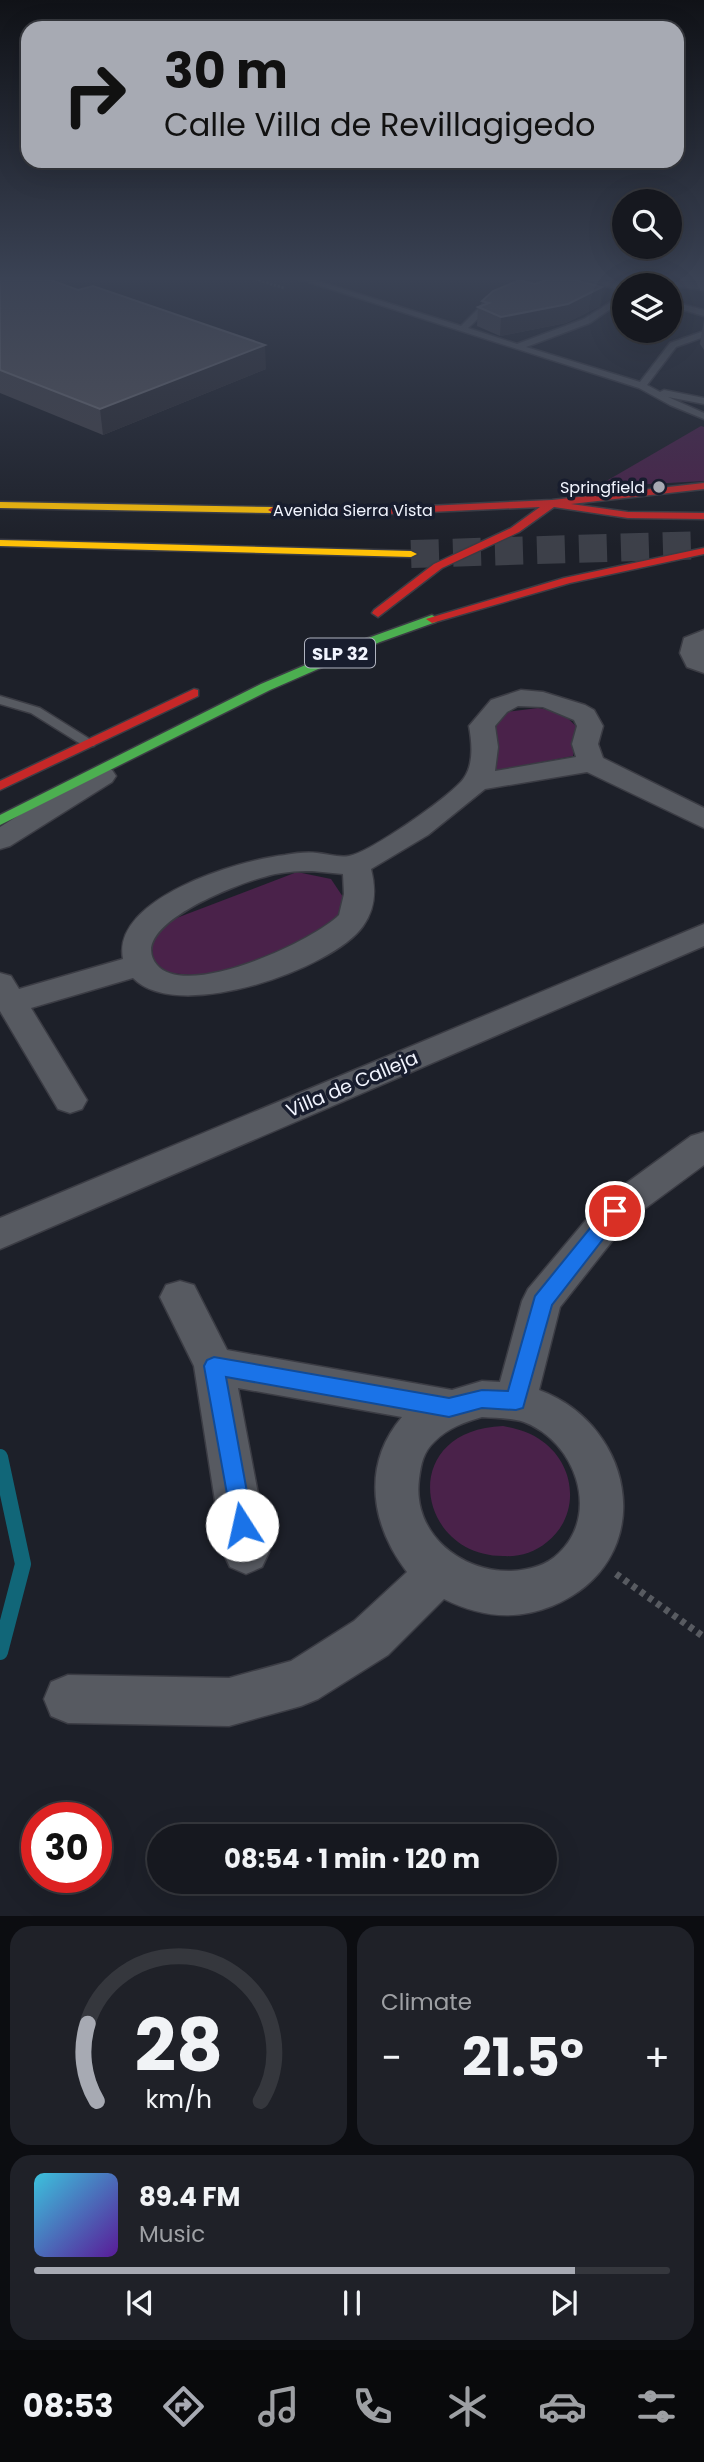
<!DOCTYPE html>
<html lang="en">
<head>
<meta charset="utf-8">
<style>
	body { margin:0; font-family:Poppins,sans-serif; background:#1f2128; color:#f1f3f6; height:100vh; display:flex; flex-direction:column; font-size:26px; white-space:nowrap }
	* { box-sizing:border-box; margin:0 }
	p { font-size:23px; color:#9ea0a4 }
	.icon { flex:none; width:38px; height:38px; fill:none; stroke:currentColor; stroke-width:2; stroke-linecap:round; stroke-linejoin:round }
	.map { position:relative; height:1916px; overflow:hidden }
	.details { display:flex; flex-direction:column; gap:10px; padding:10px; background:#0c0d11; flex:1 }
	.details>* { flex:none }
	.hud { position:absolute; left:21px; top:21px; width:663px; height:147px; border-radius:21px; box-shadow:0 7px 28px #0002,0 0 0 2px #35373d; background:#a7aab3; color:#111; overflow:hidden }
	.tools { position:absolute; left:612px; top:189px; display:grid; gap:14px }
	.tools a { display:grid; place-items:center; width:70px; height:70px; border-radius:50%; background:#16181f; box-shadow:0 7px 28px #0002,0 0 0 2px #35373d; font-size:35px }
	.speed { position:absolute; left:21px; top:1802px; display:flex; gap:14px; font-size:35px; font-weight:700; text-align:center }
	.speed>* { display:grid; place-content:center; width:91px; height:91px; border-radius:50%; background:#16181f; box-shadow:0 7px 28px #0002,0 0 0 2px #35373d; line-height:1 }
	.speed .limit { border:10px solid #d22; background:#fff; color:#111 }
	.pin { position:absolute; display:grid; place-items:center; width:60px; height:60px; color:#fff; margin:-30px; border:4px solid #fff; border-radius:50%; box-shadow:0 2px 7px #0007 }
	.me { position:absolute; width:77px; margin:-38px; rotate:350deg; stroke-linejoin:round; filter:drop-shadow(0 0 5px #0008) }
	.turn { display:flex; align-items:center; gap:24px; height:147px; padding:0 28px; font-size:32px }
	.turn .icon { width:91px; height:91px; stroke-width:2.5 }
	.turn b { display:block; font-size:49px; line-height:60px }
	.big { font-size:52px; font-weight:700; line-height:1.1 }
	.details .widget { flex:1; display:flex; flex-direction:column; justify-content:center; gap:10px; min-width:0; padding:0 24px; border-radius:21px; background:#1f2128 }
	.details .dial { align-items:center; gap:0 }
	.dial svg { height:182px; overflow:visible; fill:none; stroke:#35373d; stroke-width:7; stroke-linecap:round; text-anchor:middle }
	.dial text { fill:#f1f3f6; stroke:none }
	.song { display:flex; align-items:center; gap:21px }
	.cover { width:84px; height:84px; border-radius:10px; background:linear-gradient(135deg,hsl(190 70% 55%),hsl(270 70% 35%)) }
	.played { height:7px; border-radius:4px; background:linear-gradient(90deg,#a7aab3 85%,#35373d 85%) }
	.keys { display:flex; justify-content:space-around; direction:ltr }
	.heat { display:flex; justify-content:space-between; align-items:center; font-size:38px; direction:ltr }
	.details .tiles { flex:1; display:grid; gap:10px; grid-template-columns:1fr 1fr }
	.widget:last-child { grid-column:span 2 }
	.trip { position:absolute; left:147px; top:1824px; width:410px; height:70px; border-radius:35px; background:#16181f; box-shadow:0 7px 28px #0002,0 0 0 2px #35373d; font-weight:700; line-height:70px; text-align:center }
	.tabs { display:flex; height:112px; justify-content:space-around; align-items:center; background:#090a0c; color:#9ea0a4 }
	.tabs .icon { width:49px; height:49px }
	.tabs .active { color:#a7aab3 }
	.tabs b { font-size:32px; color:#f1f3f6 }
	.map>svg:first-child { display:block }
</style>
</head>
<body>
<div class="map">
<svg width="704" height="1916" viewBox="0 0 704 1916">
	<rect width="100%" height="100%" fill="#1d2029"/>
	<!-- green -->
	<g fill="#4a224a">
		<polygon points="701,426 704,427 704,481 596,487"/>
		<polygon points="538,708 561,712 577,727 573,756 494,771 498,750 495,728 506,712"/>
		<polygon points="297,872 331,879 347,903 326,932 217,977 169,973 154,962 151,941 166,922"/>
		<path d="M 503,1426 C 517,1429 530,1432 542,1441 C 577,1466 580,1516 547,1542 C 534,1553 519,1557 503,1556 C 416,1556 396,1430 503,1426 Z"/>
	</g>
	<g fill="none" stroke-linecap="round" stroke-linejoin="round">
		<!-- stream -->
		<polyline stroke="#116678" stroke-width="16" points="0,1457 23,1564 0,1652"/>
		<!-- secondary-tunnel -->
		<polyline stroke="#3d4049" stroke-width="28" stroke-dasharray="28 14" stroke-linecap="butt" points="411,554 704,545"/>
		<!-- lane casing -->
		<g stroke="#3b3c44" stroke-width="3">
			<g id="lane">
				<polygon points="296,278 308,278 461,326 484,303 497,300 497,304 490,307 468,328 517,344 584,319 625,293 625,299 590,323 526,347 640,382 670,343 704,331 704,337 676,347 647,385 660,392 664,390 704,398 704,404 668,397 704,413 704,419 670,405 639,388"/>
				<polygon points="580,278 592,278 625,287 625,292"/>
				<polygon points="670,301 704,310 704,316 670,306"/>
				<polygon points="0,696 40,708 96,743 94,746 84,746 31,713 0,704"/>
			</g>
		</g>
		<!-- street casing -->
		<g stroke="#3b3c44" stroke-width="3">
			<g id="street">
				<polygon points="640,278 704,280 704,290 648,283"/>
				<polygon points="704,630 704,673 687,667 680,653 684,638"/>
				<path d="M 521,690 L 543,692 L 585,705 L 594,710 L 603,726 L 598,744 L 603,758 L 704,808 L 704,828 L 587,772 L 485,789 L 428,835 L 371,869 C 376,889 376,908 363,926 C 333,969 177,1024 133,978 L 31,1008 L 87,1100 L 82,1109 L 70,1113 L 58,1109 L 0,1011 L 0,973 L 11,976 L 19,989 L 123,959 C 111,898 240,860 285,855 C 296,853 307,852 317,853 C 328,854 339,858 349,856 C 369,853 453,795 464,778 C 474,764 472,742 469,726 L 491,700 ZM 518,706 L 543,707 L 574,720 L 577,726 L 572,744 L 576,757 L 495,771 L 498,747 L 495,726 L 507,712 ZM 312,871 L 343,874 L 344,894 L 339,915 C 313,941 187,1000 157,965 C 124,926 240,883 264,877 C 279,872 296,871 312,871 Z"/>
				<polygon points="102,768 112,770 116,776 112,782 10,846 0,849 0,827 92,770"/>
				<polygon points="704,924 704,946 0,1249 0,1218"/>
				<path d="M 704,1132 L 704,1165 L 628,1221 L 560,1307 L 539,1390 C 639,1427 658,1563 552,1606 C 515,1621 480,1617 444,1599 L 388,1655 L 318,1699 L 301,1706 L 229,1726 L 68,1723 L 51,1716 L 44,1699 L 51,1682 L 68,1675 L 229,1678 L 291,1661 L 354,1621 L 407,1572 C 371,1525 361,1465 402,1417 L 238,1388 L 269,1552 L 262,1567 L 246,1574 L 230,1567 L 223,1552 L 194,1366 L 160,1297 L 166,1285 L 180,1281 L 194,1285 L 227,1350 L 452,1390 L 482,1381 L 500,1382 L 522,1301 L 528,1289 L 602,1201 L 691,1136 ZM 482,1417 C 496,1418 511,1418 524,1422 C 575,1441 601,1513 559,1553 C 546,1566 529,1570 511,1571 C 460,1572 412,1533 419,1479 C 421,1464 423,1452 435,1441 C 448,1428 465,1422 482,1417 Z"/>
			</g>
		</g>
		<!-- fast casing -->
		<g stroke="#3b3c44" stroke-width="3">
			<polygon id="fast" points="432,615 438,619 436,622 380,642 270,690 0,825 0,815 261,684 371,637"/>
		</g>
		<!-- slow casing -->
		<g stroke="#3b3c44" stroke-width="3">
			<g id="slow">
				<polygon points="0,502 273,507 278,510 273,513 0,508"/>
				<polygon points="0,540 411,551 417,554 411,557 0,546"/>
			</g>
		</g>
		<!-- jam casing -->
		<g stroke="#3b3c44" stroke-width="3">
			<g id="jam">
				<polygon points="704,483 704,489 571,504 628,512 704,513 704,519 628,518 554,507 519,532 442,568 378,617 372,613 374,610 434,564 511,528 540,507 365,515 273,513 268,510 273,507 365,509 552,500"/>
				<polygon points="704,548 704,554 570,583 432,623 426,619 564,578"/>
				<polygon points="194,689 198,690 198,696 0,790 0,781"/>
			</g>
		</g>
		<!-- path-far1 -->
		<polyline stroke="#585b61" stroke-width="2.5" stroke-dasharray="2 2" stroke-linecap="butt" points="251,278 284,288"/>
		<!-- path -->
		<polyline stroke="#585b61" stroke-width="7" stroke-dasharray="5 5" stroke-linecap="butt" points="616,1574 704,1637"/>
		<!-- lane -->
		<use href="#lane" fill="#575a61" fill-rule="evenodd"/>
		<!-- street -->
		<use href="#street" fill="#575a61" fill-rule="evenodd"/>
		<!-- fast -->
		<use href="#fast" fill="#4caf50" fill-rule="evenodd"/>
		<!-- slow -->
		<use href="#slow" fill="#ffc107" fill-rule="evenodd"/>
		<!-- jam -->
		<use href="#jam" fill="#c62828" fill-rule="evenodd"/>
	</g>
	<!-- wall -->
	<g fill="#43434b">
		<polygon points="0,278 266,369 103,435 0,393"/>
		<polygon points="535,284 602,287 600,306 566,323 500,336 477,326 478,307 481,306 482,301"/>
		<polygon points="704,319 704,350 700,344"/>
	</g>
	<!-- shaded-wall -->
	<g fill="#2c2d35">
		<polygon points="602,287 600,306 566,323 500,336 501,317"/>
		<polygon points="265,345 266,369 103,435 100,409"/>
	</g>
	<!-- building -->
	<g fill="#56565e" stroke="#6e6f77" stroke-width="2">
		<polygon points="0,278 45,278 78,290 93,286 265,345 100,409 0,370"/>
		<polygon points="551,278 568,278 602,287 568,304 501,317 478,307 489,303 482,301 493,291 520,280 535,284"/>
	</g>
	<!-- sky -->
	<linearGradient id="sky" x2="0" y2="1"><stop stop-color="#101217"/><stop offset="0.51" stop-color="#3a4254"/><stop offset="1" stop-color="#3a4254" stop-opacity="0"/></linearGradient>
	<rect width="704" height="546" fill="url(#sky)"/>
	<!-- route -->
	<polygon fill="#1a73e8" stroke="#114b97" stroke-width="2" points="615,1203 621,1206 624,1211 621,1216 552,1305 523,1408 516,1410 482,1408 449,1417 226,1377 253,1525 250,1533 242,1536 234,1533 204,1366 207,1360 214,1357 449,1398 482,1390 508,1391 535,1296 608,1206"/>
	<!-- markers -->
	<circle fill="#a7aab3" stroke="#181d2e" stroke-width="2.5" cx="659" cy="487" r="7"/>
	<g text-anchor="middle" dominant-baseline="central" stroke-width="7" stroke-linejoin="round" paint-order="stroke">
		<!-- far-poi labels -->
		<g font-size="16" fill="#f1f4fe" stroke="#181d2e" text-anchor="end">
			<text x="645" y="487">Springfield</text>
		</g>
		<!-- far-street labels -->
		<g font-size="16" fill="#f1f4fe" stroke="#181d2e">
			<text x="353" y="510">Avenida Sierra Vista</text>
		</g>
		<!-- shield labels -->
		<rect fill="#181d2e" stroke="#b0b4c0" stroke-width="2" x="305" y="638.5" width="70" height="29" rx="5"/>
		<g font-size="18" font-weight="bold" fill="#f1f4fe">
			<text x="340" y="653">SLP 32</text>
		</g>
		<!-- street labels -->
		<g font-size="19" fill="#f1f4fe" stroke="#181d2e">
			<text transform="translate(352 1084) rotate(-23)">Villa de Calleja</text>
		</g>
	</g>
</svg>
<div class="tools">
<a><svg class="icon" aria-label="search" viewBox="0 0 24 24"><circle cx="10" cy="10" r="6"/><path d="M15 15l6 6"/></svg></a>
<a><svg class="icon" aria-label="layers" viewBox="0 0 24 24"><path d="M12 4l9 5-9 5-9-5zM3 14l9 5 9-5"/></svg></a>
</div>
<div class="speed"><div class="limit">30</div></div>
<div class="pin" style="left:615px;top:1211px;background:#d93025"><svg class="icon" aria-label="arrive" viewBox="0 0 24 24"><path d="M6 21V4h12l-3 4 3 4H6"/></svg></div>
<svg class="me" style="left:242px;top:1525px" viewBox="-20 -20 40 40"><circle r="19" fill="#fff"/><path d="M0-13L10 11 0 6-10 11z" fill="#1a73e8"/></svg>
<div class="trip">08:54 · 1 min · 120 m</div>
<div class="hud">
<div class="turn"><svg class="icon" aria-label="right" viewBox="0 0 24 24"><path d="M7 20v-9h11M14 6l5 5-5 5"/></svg><div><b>30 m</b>Calle Villa de Revillagigedo</div></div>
</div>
</div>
<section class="details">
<div class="tiles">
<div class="widget dial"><svg viewBox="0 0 100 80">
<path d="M14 69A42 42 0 1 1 86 69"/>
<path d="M14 69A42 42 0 0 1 10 35" stroke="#a7aab3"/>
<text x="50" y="56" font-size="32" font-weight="700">28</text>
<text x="50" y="72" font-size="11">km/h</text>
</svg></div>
<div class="widget"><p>Climate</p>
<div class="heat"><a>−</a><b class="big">21.5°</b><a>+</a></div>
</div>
<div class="widget">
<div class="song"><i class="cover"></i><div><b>89.4 FM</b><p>Music</p></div></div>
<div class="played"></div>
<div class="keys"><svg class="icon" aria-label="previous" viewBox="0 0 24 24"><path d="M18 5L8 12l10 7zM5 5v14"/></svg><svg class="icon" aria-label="pause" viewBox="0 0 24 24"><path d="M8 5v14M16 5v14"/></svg><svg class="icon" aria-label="next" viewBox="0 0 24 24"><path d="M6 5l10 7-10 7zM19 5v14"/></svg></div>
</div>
</div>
</section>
<nav class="tabs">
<b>08:53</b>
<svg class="icon active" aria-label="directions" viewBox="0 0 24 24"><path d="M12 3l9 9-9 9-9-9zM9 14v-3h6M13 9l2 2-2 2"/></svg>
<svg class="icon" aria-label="music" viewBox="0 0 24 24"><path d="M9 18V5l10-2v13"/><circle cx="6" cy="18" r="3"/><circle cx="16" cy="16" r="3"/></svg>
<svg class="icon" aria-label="phone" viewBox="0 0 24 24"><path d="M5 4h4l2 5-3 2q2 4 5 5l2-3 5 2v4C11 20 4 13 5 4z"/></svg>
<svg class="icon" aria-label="climate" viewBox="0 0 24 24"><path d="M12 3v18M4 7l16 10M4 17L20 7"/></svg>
<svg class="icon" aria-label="car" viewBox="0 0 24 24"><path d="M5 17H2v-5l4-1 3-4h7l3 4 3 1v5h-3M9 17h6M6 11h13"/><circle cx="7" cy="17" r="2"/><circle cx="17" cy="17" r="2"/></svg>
<svg class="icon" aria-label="filters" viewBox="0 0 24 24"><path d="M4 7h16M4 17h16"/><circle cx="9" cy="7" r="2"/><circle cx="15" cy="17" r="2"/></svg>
</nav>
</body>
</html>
